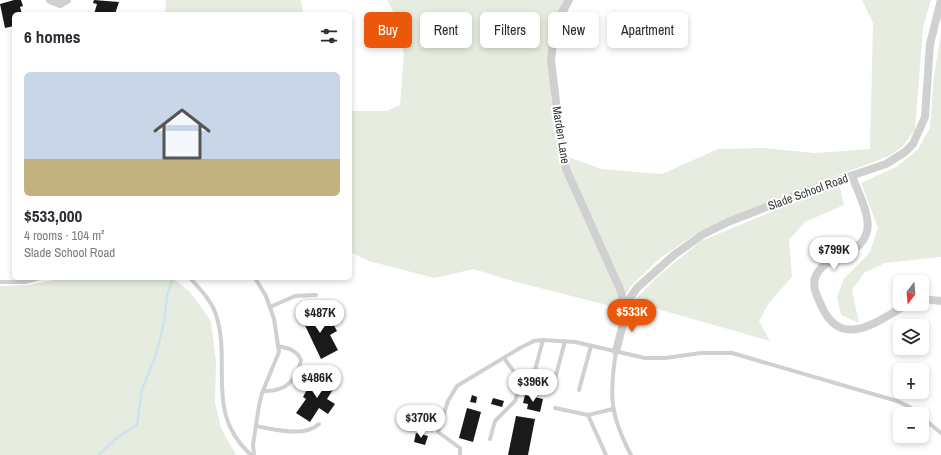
<!DOCTYPE html>
<meta charset="utf-8">
<style>
body{margin:0;font-family:"Archivo Narrow",sans-serif;background:#f2f2f3;color:#2b2b33;height:100vh;display:flex;flex-direction:column;font-size:15px;white-space:nowrap}
*{box-sizing:border-box;margin:0}
p{font-size:13px;color:#7c7c81}
.icon{flex:none;width:22px;height:22px;fill:none;stroke:currentColor;stroke-width:2;stroke-linecap:round;stroke-linejoin:round}
.map{position:relative;flex:1;overflow:hidden}
.details{position:absolute;left:12px;top:12px;width:340px;height:268px;display:flex;flex-direction:column;background:#fff;border-radius:6px;box-shadow:0 2px 6px #0003}
.details>*{flex:none}
.guide{position:absolute;left:364px;top:12px;width:380px;height:36px;display:flex;gap:8px}
.needle{width:26px;rotate:196deg}
.controls{position:absolute;left:893px;top:275px;display:grid;gap:8px}
.controls a{display:grid;place-items:center;width:36px;height:36px;border-radius:6px;background:#fff;box-shadow:0 2px 6px #0003;font-size:20px}
.price{position:absolute;translate:-50% -34px;padding:0 9px;border-radius:14px;background:#fff;color:#222;font-size:13px;line-height:26px;filter:drop-shadow(0 1px 2px #0008)}
.price::after{content:'';position:absolute;left:50%;top:24px;width:12px;height:9px;margin-left:-6px;background:inherit;clip-path:polygon(0 0,100% 0,50% 100%)}
.price.active{background:#ea580c;color:#fff}
ul{padding:0;list-style:none}
li{display:grid;align-content:center;gap:8px;height:212px;padding:0 12px}
li span{display:grid;place-items:center;height:124px;border-radius:6px;color:#555}
li>.icon{margin-inline-start:auto}
span .icon{width:72px;height:72px;fill:#fffc;stroke-width:1}
li b{font-size:17px}
h2{display:flex;justify-content:space-between;align-items:center;height:48px;padding:0 12px;font-size:17px}
.pill{padding:0 14px;border-radius:6px;background:#fff;box-shadow:0 2px 6px #0003;font-size:14px;line-height:36px}
.pill.active{background:#ea580c;color:#fff}
.map>svg:first-child{display:block}
</style>
<div class="map">
<svg width="941" height="455" viewBox="0 0 941 455">
<rect width="100%" height="100%" fill="#fff"/>
<!-- green -->
<g fill="#e6ecdf">
<polygon points="166,0 301,0 303,14 165,14"/>
<path d="M387,0H571C567,8 562,16 558,25C543,62 553,116 560,154L601,169L662,174L718,149L763,148L815,153L870,149L873,23L862,0H931L923,27L915,130L902,147L889,156L762,204L694,235L659,259L631,286L618,308L509,280L474,269L434,278L369,261L350,252V108L353,111H387L400,105L404,53L394,13Z"/>
<polygon points="941,35 941,257 885,263 864,273 852,290 859,323 841,315 837,297 844,279 870,252 878,228 861,183 898,166 918,149 930,128 934,74"/>
<polygon points="839,184 844,205 805,222 789,240 792,277 769,303 759,321 770,341 633,302 657,277 701,241"/>
<polygon points="63,278 173,278 190,292 211,321 216,361 215,402 221,428 236,455 0,455 0,286 30,285"/>
</g>
<g fill="none" stroke-linecap="round" stroke-linejoin="round">
<!-- stream -->
<polyline stroke="#cfe2ee" stroke-width="2.5" points="99,455 118,437 137,425 142,389 156,355 164,322 167,296 173,278"/>
</g>
<!-- building -->
<g fill="#1a1a1a">
<polygon points="14,0 21,0 23,6 20,7 22,14 14,14 14,26 5,28 0,4"/>
<polygon points="94,0 119,2 115,14 94,14 97,4 93,3"/>
<polygon points="315,309 323,324 331,320 337,331 330,335 338,350 321,359 301,317"/>
<polygon points="323,375 337,383 327,399 335,404 328,414 319,408 310,422 296,413 306,399 303,397 309,386 314,389"/>
<polygon points="472,395 477,397 476,403 470,402"/>
<polygon points="525,395 543,399 540,412 527,409 528,404 523,403"/>
<polygon points="493,398 504,401 502,407 491,404"/>
<polygon points="467,408 481,412 473,442 459,438"/>
<polygon points="516,416 535,419 528,455 508,455"/>
<polygon points="416,433 428,436 425,445 414,442"/>
</g>
<g fill="none" stroke-linecap="round" stroke-linejoin="round">
<!-- lane -->
<g stroke="#d0d0d0" stroke-width="4">
<path d="M190,278C200,289 213,302 217,318C231,367 205,413 251,455"/>
<polyline points="0,282 25,282 40,278"/>
<polyline points="270,307 295,296 316,295"/>
<polyline points="543,340 534,374 555,379 565,341"/>
<path d="M616,351C609,396 610,415 631,455"/>
<polyline points="579,390 591,346"/>
<path d="M263,391C285,392 297,381 301,360C297,350 288,348 278,346"/>
<polyline points="555,408 588,415 613,409"/>
<polyline points="588,415 606,455"/>
<polyline points="922,417 941,433"/>
<path d="M256,426C274,429 304,438 319,424"/>
<polyline points="490,439 495,421 515,401 518,392 517,376 504,358"/>
<polyline points="254,455 253,445 259,405 262,393 279,352 274,319 266,296 255,278"/>
<polyline points="460,455 460,448 438,432 448,401 457,386 520,348 534,341 543,340 575,342 645,358 665,358 701,353 732,353 897,401 910,407 919,414"/>
</g>
<!-- street -->
<g stroke="#d0d0d0" stroke-width="8">
<polyline points="50,0 60,4 67,0"/>
<polyline points="569,0 555,25 551,60 562,151 566,169 620,289 626,310"/>
<path d="M852,176C857,190 871,216 867,231C861,258 824,253 815,278C812,288 818,298 822,307C842,351 879,320 908,304"/>
<polyline points="922,299 941,301"/>
<polyline points="616,351 630,298 637,288 674,255 702,235 728,222 812,189 886,164 905,152 913,144 925,117 930,44 941,0"/>
</g>
</g>
<g text-anchor="middle" dominant-baseline="central" stroke-width="4" stroke-linejoin="round" paint-order="stroke">
<!-- street labels -->
<g font-size="12" fill="#333" stroke="#fff">
<text transform="translate(561 135) rotate(81)">Marden Lane</text>
<text transform="translate(808 192) rotate(-20)">Slade School Road</text>
</g>
</g>
</svg>
<div class="controls">
<a><svg class="needle" viewBox="-14 -14 28 28"><path d="M0-13l5 13h-10z" fill="#e53935"/><path d="M0 13l5-13h-10z" fill="#7c7c81"/></svg></a>
<a><svg class="icon" aria-label="layers" viewBox="0 0 24 24"><path d="M12 4l9 5-9 5-9-5zM3 14l9 5 9-5"/></svg></a>
<a>+</a>
<a>−</a>
</div>
<b class="price" style="left:834px;top:271px">$799K</b>
<b class="price active" style="left:632px;top:333px">$533K</b>
<b class="price" style="left:320px;top:334px">$487K</b>
<b class="price" style="left:317px;top:399px">$486K</b>
<b class="price" style="left:533px;top:403px">$396K</b>
<b class="price" style="left:421px;top:439px">$370K</b>
<div class="guide">
<a class="pill active">Buy</a>
<a class="pill">Rent</a>
<a class="pill">Filters</a>
<a class="pill">New</a>
<a class="pill">Apartment</a>
</div>
<section class="details">
<h2>6 homes<svg class="icon" aria-label="filters" viewBox="0 0 24 24"><path d="M4 7h16M4 17h16"/><circle cx="9" cy="7" r="2"/><circle cx="15" cy="17" r="2"/></svg></h2>
<ul>
<li><span style="background:linear-gradient(#c9d6e8 70%,#c2b280 0)"><svg class="icon" aria-label="home" viewBox="0 0 24 24"><path d="M3 11l9-7 9 7M6 9v11h12V9"/></svg></span><div><b>$533,000</b><p>4 rooms · 104 m²</p><p>Slade School Road</p></div></li>
</ul>
</section>
</div>
